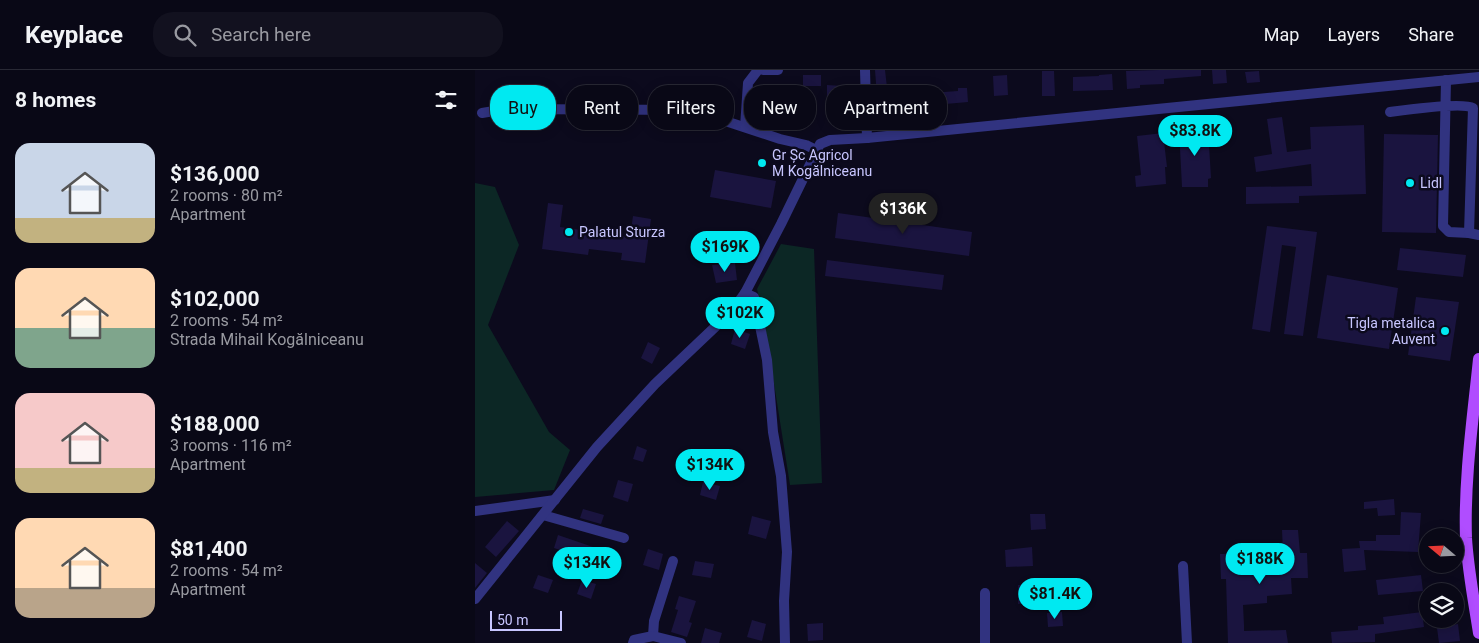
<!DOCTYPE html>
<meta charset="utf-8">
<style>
body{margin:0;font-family:Roboto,sans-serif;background:#12111f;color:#f1f3f6;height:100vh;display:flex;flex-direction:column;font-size:19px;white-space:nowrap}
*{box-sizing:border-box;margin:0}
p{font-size:16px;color:#999aa1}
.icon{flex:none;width:28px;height:28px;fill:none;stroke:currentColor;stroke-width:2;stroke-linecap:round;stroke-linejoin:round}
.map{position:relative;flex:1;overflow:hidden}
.side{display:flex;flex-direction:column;background:#090816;width:475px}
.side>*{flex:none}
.hud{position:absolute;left:15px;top:15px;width:475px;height:45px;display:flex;gap:10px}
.needle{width:32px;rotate:289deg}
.tools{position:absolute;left:944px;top:458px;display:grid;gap:10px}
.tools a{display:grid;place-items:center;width:45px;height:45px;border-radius:50%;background:#090816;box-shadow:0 2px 12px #0003,0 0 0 1px #292935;font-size:25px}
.scale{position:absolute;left:15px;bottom:12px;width:72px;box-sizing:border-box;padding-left:5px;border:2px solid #c8c6ff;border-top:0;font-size:14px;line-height:18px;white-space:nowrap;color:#c8c6ff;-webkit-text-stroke:4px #0c0a1d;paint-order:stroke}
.price{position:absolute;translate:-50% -42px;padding:0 11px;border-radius:18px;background:#00e9f1;color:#111;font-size:16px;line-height:32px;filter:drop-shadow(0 1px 2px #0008)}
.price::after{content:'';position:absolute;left:50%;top:30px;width:15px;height:11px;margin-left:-8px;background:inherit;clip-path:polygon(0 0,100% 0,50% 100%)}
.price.selected{background:#222;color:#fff}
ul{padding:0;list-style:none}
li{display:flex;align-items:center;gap:15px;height:125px;padding:0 15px}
li span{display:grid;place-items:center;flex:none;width:140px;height:100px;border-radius:15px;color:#555}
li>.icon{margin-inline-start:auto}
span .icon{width:60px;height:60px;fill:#fffc;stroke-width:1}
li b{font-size:21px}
h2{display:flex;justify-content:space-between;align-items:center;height:60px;padding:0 15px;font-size:21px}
.pill{padding:0 18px;border-radius:20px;background:#090816;box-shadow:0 2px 12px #0003,0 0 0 1px #292935;font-size:18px;line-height:45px}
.pill.selected{background:#00e9f1;color:#111}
header{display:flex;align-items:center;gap:30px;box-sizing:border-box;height:70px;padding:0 25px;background:#090816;border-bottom:1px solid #292935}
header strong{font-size:24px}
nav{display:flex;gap:28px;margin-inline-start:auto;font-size:18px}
.search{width:350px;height:45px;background:#12111f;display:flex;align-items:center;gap:12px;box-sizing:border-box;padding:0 18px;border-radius:20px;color:#999aa1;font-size:19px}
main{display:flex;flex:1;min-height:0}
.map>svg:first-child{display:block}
</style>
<header>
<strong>Keyplace</strong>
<div class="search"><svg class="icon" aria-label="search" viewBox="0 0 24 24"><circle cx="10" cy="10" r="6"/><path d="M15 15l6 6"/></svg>Search here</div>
<nav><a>Map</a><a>Layers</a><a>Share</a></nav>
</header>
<main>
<section class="side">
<h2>8 homes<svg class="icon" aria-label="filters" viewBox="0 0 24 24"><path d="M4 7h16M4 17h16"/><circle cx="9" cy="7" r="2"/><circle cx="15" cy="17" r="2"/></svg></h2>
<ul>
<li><span style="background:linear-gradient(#c9d6e8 75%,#c2b280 0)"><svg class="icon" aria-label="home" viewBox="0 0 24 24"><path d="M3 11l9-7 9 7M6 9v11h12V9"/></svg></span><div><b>$136,000</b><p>2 rooms · 80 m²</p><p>Apartment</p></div></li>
<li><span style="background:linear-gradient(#ffd9b3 60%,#7fa58c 0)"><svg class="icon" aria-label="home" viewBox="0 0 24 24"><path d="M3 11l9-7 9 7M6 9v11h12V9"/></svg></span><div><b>$102,000</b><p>2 rooms · 54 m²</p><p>Strada Mihail Kogălniceanu</p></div></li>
<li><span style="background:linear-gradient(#f6c9c9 75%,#c2b280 0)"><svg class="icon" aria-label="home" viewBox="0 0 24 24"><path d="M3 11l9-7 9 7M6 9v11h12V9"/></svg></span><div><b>$188,000</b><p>3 rooms · 116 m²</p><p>Apartment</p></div></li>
<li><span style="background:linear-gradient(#ffd9b3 70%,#b9a48a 0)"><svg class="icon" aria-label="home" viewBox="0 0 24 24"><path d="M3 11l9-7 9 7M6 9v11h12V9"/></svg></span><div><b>$81,400</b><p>2 rooms · 54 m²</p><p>Apartment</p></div></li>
</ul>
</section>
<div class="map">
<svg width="1004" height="573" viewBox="0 0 1004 573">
<rect width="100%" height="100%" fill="#0c0a1d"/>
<!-- green -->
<g fill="#0c2725">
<polygon points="0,113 20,117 44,175 13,255 74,362 95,380 79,420 0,427"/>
<polygon points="306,174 339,179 347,413 315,415 288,244 282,219"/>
</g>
<!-- building -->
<g fill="#1a143f">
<polygon points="400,0 410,0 413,26 483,21 483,18 492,18 493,32 403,40"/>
<polygon points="684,0 726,0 726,6 689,9 689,14 665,15 665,18 652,19 651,1"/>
<polygon points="737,0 751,0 752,13 738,14"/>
<polygon points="567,1 579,1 580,26 567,26"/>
<polygon points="784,1 785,12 772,13 770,2"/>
<polygon points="637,4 638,20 598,21 598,7 624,6 624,5"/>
<rect x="328" y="5" width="18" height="11"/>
<polygon points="532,5 533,25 519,26 518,6"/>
<polygon points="352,15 367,16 367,45 352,45"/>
<polygon points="323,39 323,57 310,58 309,40"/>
<polygon points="807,47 812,82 836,79 835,57 889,55 891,124 824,126 824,133 771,134 771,117 837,116 836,94 781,102 779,87 797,84 792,49"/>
<polygon points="733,58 736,108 733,109 733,117 707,117 704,59"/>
<polygon points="688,63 692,97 690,97 691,114 661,117 660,106 666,105 662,66"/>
<polygon points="909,64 963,65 961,163 907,162"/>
<polygon points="240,100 301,111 296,138 235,127"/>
<polygon points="73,133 88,135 85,157 155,167 158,146 176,149 170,193 146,190 147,183 114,179 113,185 67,179"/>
<polygon points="363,143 497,162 494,186 360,168"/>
<polygon points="792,156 842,162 828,266 809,264 821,177 807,175 795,262 777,259"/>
<polygon points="925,178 991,185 988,207 922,200"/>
<polygon points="352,190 469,205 467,220 350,206"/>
<polygon points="260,193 262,210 241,213 237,195"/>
<polygon points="852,205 923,218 914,279 842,268"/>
<polygon points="941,227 984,232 975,291 933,285"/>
<polygon points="260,259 275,264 270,279 256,274"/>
<polygon points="173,272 185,278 177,294 166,288"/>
<polygon points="162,376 172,380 168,392 158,389"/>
<polygon points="143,410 158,414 153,432 138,427"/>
<polygon points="228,412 245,416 241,430 225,425"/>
<polygon points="919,429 920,445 903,446 902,438 889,439 889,432"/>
<polygon points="108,439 129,445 126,454 105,448"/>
<polygon points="926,442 946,443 943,482 889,480 891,500 869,502 867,479 885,478 884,471 901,471 901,465 925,465"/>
<polygon points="555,444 570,444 571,459 556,460"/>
<polygon points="277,446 296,451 291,469 273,464"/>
<polygon points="32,451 44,461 21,487 10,477"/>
<polygon points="807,460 823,460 825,483 832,483 833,508 816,508 817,524 792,526 792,533 768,535 769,555 769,561 811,560 813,573 753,573 751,509 746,509 745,484 808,483"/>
<polygon points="83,465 121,478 120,482 139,488 134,504 120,499 122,492 79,478"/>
<polygon points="557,477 558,496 531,497 530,480"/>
<polygon points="173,479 188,484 184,500 168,495"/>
<polygon points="220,491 239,494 236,508 217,505"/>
<polygon points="0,493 12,503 0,518"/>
<polygon points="63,505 78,510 73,523 58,518"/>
<polygon points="946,505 948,521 903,525 901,510"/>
<polygon points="107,510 121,514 116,529 102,524"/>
<polygon points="562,514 562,533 543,534 543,515"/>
<polygon points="204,526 221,531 214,552 217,553 212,567 196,562 203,540 200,539"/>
<polygon points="587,542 588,556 573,557 572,543"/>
<polygon points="947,542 949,557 900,564 900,572 857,573 856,562 883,560 883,556 909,554 908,547"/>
<polygon points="277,550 291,554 287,571 272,567"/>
<polygon points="348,553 348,570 333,571 332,554"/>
<polygon points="983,554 985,571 964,573 962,558"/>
<polygon points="230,558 247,563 244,573 226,573"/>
</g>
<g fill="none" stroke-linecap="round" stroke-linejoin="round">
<!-- minor -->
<g stroke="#313380" stroke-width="10">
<polyline points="288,0 303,0"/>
<polyline points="390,0 392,68"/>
<path d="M915,42C930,40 988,32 998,38L994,163L974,162L968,156L971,10"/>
<polyline points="7,43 31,39 217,40 305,69 331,75 341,80"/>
<polyline points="270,57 273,13 283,0"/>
<polyline points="994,163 1004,165"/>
<polyline points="270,223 279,227 292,290 298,362 306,406 312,482 309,531 310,573"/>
<polyline points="0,441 80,430"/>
<polyline points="68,445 149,468"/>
<polyline points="708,496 712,573"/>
<polyline points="0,529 122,377 180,314 258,240 270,223 306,154 345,74 355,70 392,68 1004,7"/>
<polyline points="178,566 179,551 198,491"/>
<polyline points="158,573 159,570 178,566 206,573"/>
<polyline points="510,573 510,523"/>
</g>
<!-- major -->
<path stroke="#b04dff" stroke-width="12" d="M1004,289C998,348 989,410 991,468C993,500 999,531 1004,563"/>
</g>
<!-- markers -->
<g fill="#00e9f1" stroke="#0c0a1d" stroke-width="2">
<circle cx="287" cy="93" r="5"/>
<circle cx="935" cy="113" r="5"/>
<circle cx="94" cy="162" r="5"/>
<circle cx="970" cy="261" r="5"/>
</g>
<g text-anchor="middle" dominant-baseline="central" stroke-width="5" stroke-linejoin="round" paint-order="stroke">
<!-- poi labels -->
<g font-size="14" fill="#c8c6ff" stroke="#0c0a1d" text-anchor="start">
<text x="297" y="85">Gr Șc Agricol<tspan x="297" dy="16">M Kogălniceanu</tspan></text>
<text x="945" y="113">Lidl</text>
<text x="104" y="162">Palatul Sturza</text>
<text x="960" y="253" text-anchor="end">Tigla metalica<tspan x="960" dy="16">Auvent</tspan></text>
</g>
</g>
</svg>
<div class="tools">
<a><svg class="needle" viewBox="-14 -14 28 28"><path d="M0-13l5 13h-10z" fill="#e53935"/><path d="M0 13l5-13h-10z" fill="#999aa1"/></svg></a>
<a><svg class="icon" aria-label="layers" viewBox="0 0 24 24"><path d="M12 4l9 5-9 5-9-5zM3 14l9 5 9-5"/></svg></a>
</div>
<div class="scale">50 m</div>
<b class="price" style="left:720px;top:87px">$83.8K</b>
<b class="price selected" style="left:428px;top:165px">$136K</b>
<b class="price" style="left:250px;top:203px">$169K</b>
<b class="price" style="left:265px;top:269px">$102K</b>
<b class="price" style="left:235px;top:421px">$134K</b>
<b class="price" style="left:785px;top:515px">$188K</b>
<b class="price" style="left:112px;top:519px">$134K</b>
<b class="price" style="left:580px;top:550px">$81.4K</b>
<div class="hud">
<a class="pill selected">Buy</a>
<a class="pill">Rent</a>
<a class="pill">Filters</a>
<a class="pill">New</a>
<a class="pill">Apartment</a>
</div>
</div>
</main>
